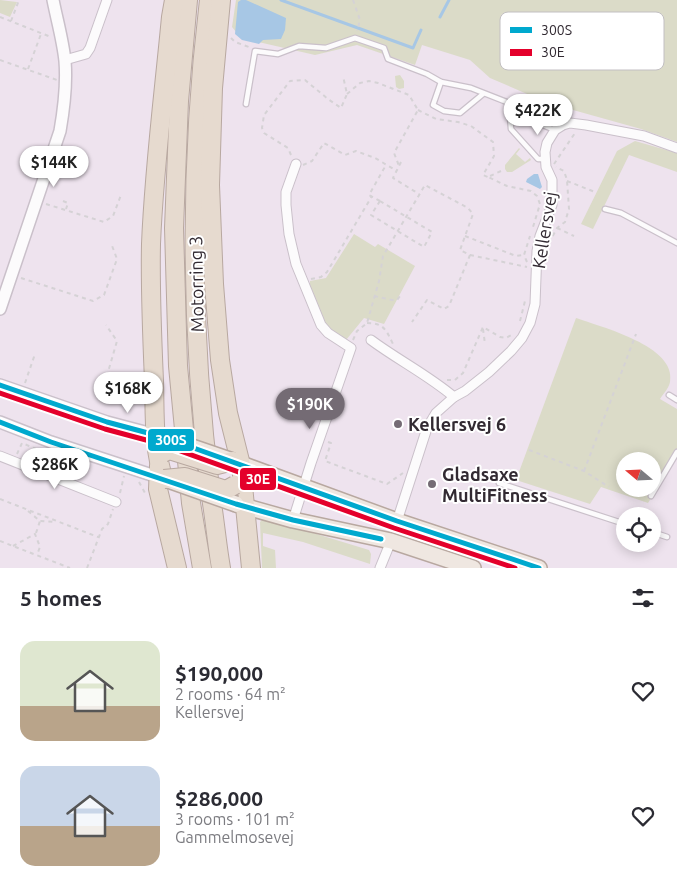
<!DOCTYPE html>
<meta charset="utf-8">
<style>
body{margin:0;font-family:Ubuntu,sans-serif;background:#f2f2f3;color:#2b2b33;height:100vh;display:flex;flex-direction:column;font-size:19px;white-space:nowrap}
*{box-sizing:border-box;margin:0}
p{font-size:16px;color:#7c7c81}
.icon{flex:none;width:28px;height:28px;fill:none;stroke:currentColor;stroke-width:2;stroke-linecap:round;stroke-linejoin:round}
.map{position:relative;height:568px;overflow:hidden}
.sheet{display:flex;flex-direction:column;background:#fff;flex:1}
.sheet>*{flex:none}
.needle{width:32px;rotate:289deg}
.tools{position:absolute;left:616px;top:452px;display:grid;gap:10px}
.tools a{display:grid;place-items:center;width:45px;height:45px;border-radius:50%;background:#fff;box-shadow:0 2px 12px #0003;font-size:25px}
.price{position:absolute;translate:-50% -42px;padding:0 11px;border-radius:18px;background:#fff;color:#222;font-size:16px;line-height:32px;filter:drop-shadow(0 1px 2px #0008)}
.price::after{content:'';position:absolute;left:50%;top:30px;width:15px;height:11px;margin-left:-8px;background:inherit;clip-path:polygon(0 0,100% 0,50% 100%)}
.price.current{background:#746b74;color:#fff}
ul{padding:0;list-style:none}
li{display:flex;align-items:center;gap:15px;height:125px;padding:0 20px}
li span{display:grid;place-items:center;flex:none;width:140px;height:100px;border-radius:15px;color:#555}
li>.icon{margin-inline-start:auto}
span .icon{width:60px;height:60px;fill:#fffc;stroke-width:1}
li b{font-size:21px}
h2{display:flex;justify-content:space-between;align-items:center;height:60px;padding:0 20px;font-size:21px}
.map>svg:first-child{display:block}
</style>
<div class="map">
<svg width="677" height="568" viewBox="0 0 677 568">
<rect width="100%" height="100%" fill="#eee3ee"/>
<!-- green -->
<g fill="#dbdbc8" fill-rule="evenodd">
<polygon points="0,0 17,2 10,17 0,13"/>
<polygon points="236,0 677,0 677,142 641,129 548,103 490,78 470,60 422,45 415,65 357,45 315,55 241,38 232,27"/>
<polygon points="400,75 404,81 404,88 399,89 396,87 395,76"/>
<polygon points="635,141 677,153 677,172 629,155 593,229 581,224 617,151"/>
<polygon points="519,148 520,149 516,154 525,162 530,158 531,160 512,172 507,172 505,169 505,165"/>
<polygon points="354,234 375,247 378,244 415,266 384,324 364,318 346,340 325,325 310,289 310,281 326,278"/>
<path d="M576,318C601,327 677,346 670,382C669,388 663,394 660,399L677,409V456L648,503L601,487L590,504L516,480ZM625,461H652V489H625Z"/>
<polygon points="264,518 369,550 371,554 370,564 303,542 263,533 263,546 275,550 276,568 262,568 260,522"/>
</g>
<!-- water -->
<g fill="#a7c7e5">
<polygon points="241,0 246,0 286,18 285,30 281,39 263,40 259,44 242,40 235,34 238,2"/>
<polygon points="534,174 538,174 542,187 540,189 526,182 527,179"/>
</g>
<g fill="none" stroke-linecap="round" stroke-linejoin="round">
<!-- stream -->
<g stroke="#a7c7e5" stroke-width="3">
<polyline points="281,0 413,48 421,30"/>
<polyline points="440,17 449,0"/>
</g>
<defs>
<g id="service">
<polyline points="441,82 433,105 444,111 460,113 483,94"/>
<polyline points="509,103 511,129 538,159 545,159"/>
<polyline points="246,104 255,51 278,54 299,46 326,48 355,38 384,48 388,59 427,74 441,82 471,88 522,108 545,126 555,130"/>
<polyline points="605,209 621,213 677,243"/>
<polyline points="669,395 677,400"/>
<polyline points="499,483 625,524"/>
<polyline points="651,496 677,452"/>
<polyline points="652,532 667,537"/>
</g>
<g id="minor">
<polyline points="65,60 86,54 90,48 107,0"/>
<path d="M371,340C398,360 428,375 454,397"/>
<polyline points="0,456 116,502"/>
<polyline points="293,520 311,463 351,348 328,333 321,325 296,264 289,234 286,205 286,192 296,164"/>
<polyline points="397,521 427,428 436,413 454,397 465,391 489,372 511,351 522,338 530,323 535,304 537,251 540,236 552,205 552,180 546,167 545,152 547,143 555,130 563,125 570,123 586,125 644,136 677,148"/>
<polyline points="380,568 391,541"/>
</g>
<g id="tertiary">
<path d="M0,309L60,131C64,108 67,85 65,61C63,41 57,20 53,0"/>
<polyline points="0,385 107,422 160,436"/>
<polyline points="0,422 51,442 164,479"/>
</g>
<g id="primary">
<polyline points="233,461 397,521 539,568"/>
<polyline points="236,504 293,520 391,541 473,568"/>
</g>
<g id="motorway">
<polyline points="188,0 179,101 174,228 178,366 191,503 202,568"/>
<path d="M209,0C189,165 190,332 211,497C215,521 217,545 221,568"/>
<polyline points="221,0 213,88 210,185 214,284 220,360 228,413 241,465 251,568"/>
<polyline points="159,466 158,489 177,568"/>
<path d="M164,479C153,450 155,412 154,381C152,335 150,290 151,244C154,168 164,92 171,17L174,0"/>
</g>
</defs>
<!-- service casing -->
<use href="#service" stroke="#cac0ca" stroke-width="7"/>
<!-- minor casing -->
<use href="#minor" stroke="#cac0ca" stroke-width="11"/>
<!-- tertiary casing -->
<use href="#tertiary" stroke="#cac0ca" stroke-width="14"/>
<!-- primary casing -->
<use href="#primary" stroke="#b8a8a0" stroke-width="18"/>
<!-- motorway casing -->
<use href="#motorway" stroke="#b8a8a0" stroke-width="20"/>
<!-- path -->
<g stroke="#d5d2d5" stroke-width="2" stroke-dasharray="4 4" stroke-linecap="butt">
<polyline points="353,0 360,20 357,31"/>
<polyline points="0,17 51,37"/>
<polyline points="11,21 19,0"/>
<polyline points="231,38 235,42 249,47"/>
<polyline points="0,60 57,80"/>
<polyline points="28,69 41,34"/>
<polyline points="347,94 360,83 369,81 378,83 409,95 418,110 394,153 399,166"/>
<polyline points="418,110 436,119 458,122 471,126 493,142 494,156 483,175 488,177"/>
<polyline points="291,155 288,148 264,133 262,128 264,115 290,81 305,80 328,99 341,108 347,94 343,76"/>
<polyline points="401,162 393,178 419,194"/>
<polyline points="554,164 575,133"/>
<polyline points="303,165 312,161 324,143 345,155 356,151 375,158 397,171"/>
<polyline points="501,171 488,177 507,186 531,191 537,196 540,204 533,227"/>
<polyline points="567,181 595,192"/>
<polyline points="63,201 68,203 66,209"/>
<polygon points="380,201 432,232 424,247 371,215"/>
<polyline points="380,201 369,195 386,165"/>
<polyline points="46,204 104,222 113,216 121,195"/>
<polyline points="557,228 574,236"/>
<polyline points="465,236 516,256 524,255"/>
<polyline points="548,240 550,241 557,228 565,222 569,209 567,180 564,171 556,167"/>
<polyline points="470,255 527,267"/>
<polyline points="527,262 524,255 530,236"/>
<polyline points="21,278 93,301 104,295 117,259 111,243"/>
<polyline points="311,279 321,277 327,272 372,196"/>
<polyline points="374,296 392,300 397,300 400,296"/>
<polyline points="520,321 525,301"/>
<path d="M367,323C384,323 386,330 393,344"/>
<polyline points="483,329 485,344"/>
<polyline points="353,340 357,331 367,323 379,281 383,256 425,185 468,208 473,214 460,250 470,255 449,306 444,309 427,300 412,322"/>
<polyline points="101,377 106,379 117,341 106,325"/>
<polyline points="447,380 455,380 463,373 483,327 500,337 506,338 513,334"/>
<polyline points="25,383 35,354"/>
<polyline points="328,442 331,443 325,461 387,484 403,473"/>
<polyline points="529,450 584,471 609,487"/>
<polyline points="17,454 22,443 36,449 32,458"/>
<polyline points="584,471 636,334"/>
<polyline points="139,482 145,493"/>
<polyline points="120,493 124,476"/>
<polyline points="0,499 98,537"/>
<polyline points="28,511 40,521 55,522"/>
<polyline points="36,533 40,521"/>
<polyline points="0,541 70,568"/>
<polyline points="13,546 35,534 40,547 37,555"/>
<polyline points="87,568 102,529 108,524 113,509"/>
</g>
<!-- service -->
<use href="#service" stroke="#fcfbfc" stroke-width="4.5"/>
<!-- minor -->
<use href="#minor" stroke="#fcfbfc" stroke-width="9"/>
<!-- tertiary -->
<use href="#tertiary" stroke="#fcfbfc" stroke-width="11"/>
<!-- primary -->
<use href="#primary" stroke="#efe7e1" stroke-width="15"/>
<!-- motorway -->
<use href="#motorway" stroke="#e6dacf" stroke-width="18"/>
<defs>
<g id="primary-bridge">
<polyline points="163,437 233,461"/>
<polyline points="168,480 236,504"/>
</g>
<g id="motorway-bridge">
<polyline points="163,453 169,450 217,465 233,461"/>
<polyline points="164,479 185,477 226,490 235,485"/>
</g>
</defs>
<!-- primary-bridge casing -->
<use href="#primary-bridge" stroke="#b8a8a0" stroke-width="18" stroke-linecap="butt"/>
<!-- motorway-bridge casing -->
<use href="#motorway-bridge" stroke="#b8a8a0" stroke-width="20" stroke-linecap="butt"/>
<!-- primary-bridge -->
<use href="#primary-bridge" stroke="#efe7e1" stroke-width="15"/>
<!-- motorway-bridge -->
<use href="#motorway-bridge" stroke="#e6dacf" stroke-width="18"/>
<defs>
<g id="bus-1">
<polyline points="0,385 107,422 163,437 397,521 539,568"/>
<polyline points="0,422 51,442 236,504 293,520 381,539"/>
</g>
<polyline id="bus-2" points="0,393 105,429 161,444 394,528 515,568"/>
</defs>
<!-- bus-1 casing -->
<use href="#bus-1" stroke="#fff" stroke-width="9"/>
<!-- bus-2 casing -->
<use href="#bus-2" stroke="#fff" stroke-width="9"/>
<!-- bus-1 -->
<use href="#bus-1" stroke="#00a9ce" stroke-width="5"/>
<!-- bus-2 -->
<use href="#bus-2" stroke="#e4002b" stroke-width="5"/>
</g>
<!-- markers -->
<g fill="#746b74" stroke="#fff" stroke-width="2">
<circle cx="398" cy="424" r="5"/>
<circle cx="432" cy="484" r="5"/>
</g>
<g text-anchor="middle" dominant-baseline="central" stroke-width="4" stroke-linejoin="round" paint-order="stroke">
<!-- street labels -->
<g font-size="18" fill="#322a32" stroke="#fff">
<text transform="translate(544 230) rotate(-81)">Kellersvej</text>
<text transform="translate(196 284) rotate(-91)">Motorring 3</text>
</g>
<!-- poi labels -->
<g font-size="18" font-weight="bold" fill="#322a32" stroke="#fff" text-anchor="start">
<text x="408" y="424">Kellersvej 6</text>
<text x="442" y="474">Gladsaxe<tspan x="442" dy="21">MultiFitness</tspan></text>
</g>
</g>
<!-- legend -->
<rect x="500" y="12" width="164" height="58" rx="8" fill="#fff" stroke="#c2bfc2" stroke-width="1"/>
<rect x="510" y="27" width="22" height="6" fill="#00a9ce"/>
<rect x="510" y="49" width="22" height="7" fill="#e4002b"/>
<g font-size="14" fill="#322a32">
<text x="541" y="35">300S</text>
<text x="541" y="57">30E</text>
</g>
<g stroke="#fff" stroke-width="2">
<rect x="147" y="428" width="48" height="24" rx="5" fill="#00a9ce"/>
<rect x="239" y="467" width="38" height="24" rx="5" fill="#e4002b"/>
</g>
<g font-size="14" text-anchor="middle" font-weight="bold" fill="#fff">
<text x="171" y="445">300S</text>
<text x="258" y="484">30E</text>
</g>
</svg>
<div class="tools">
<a><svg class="needle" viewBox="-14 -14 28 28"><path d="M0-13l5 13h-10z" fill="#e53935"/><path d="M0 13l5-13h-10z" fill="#7c7c81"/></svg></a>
<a><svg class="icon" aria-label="locate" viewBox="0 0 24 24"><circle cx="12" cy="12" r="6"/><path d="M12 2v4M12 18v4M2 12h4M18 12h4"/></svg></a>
</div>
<b class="price" style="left:538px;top:136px">$422K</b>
<b class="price" style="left:54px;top:188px">$144K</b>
<b class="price" style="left:128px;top:414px">$168K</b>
<b class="price current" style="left:310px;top:430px">$190K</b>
<b class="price" style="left:55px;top:490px">$286K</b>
</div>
<section class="sheet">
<h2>5 homes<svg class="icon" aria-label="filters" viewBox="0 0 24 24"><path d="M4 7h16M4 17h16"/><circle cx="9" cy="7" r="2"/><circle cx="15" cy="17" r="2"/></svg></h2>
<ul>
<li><span style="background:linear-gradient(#dfe7d0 65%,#b9a48a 0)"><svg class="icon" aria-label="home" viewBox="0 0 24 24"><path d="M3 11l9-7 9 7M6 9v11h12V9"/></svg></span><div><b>$190,000</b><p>2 rooms · 64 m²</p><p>Kellersvej</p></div><svg class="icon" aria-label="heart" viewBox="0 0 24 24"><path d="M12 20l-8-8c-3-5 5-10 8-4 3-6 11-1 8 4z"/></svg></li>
<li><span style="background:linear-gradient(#c9d6e8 60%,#b9a48a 0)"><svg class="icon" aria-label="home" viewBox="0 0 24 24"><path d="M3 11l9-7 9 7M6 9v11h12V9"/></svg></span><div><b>$286,000</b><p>3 rooms · 101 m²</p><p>Gammelmosevej</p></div><svg class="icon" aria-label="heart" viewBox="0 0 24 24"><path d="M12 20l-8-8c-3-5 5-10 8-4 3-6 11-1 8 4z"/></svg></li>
</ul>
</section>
